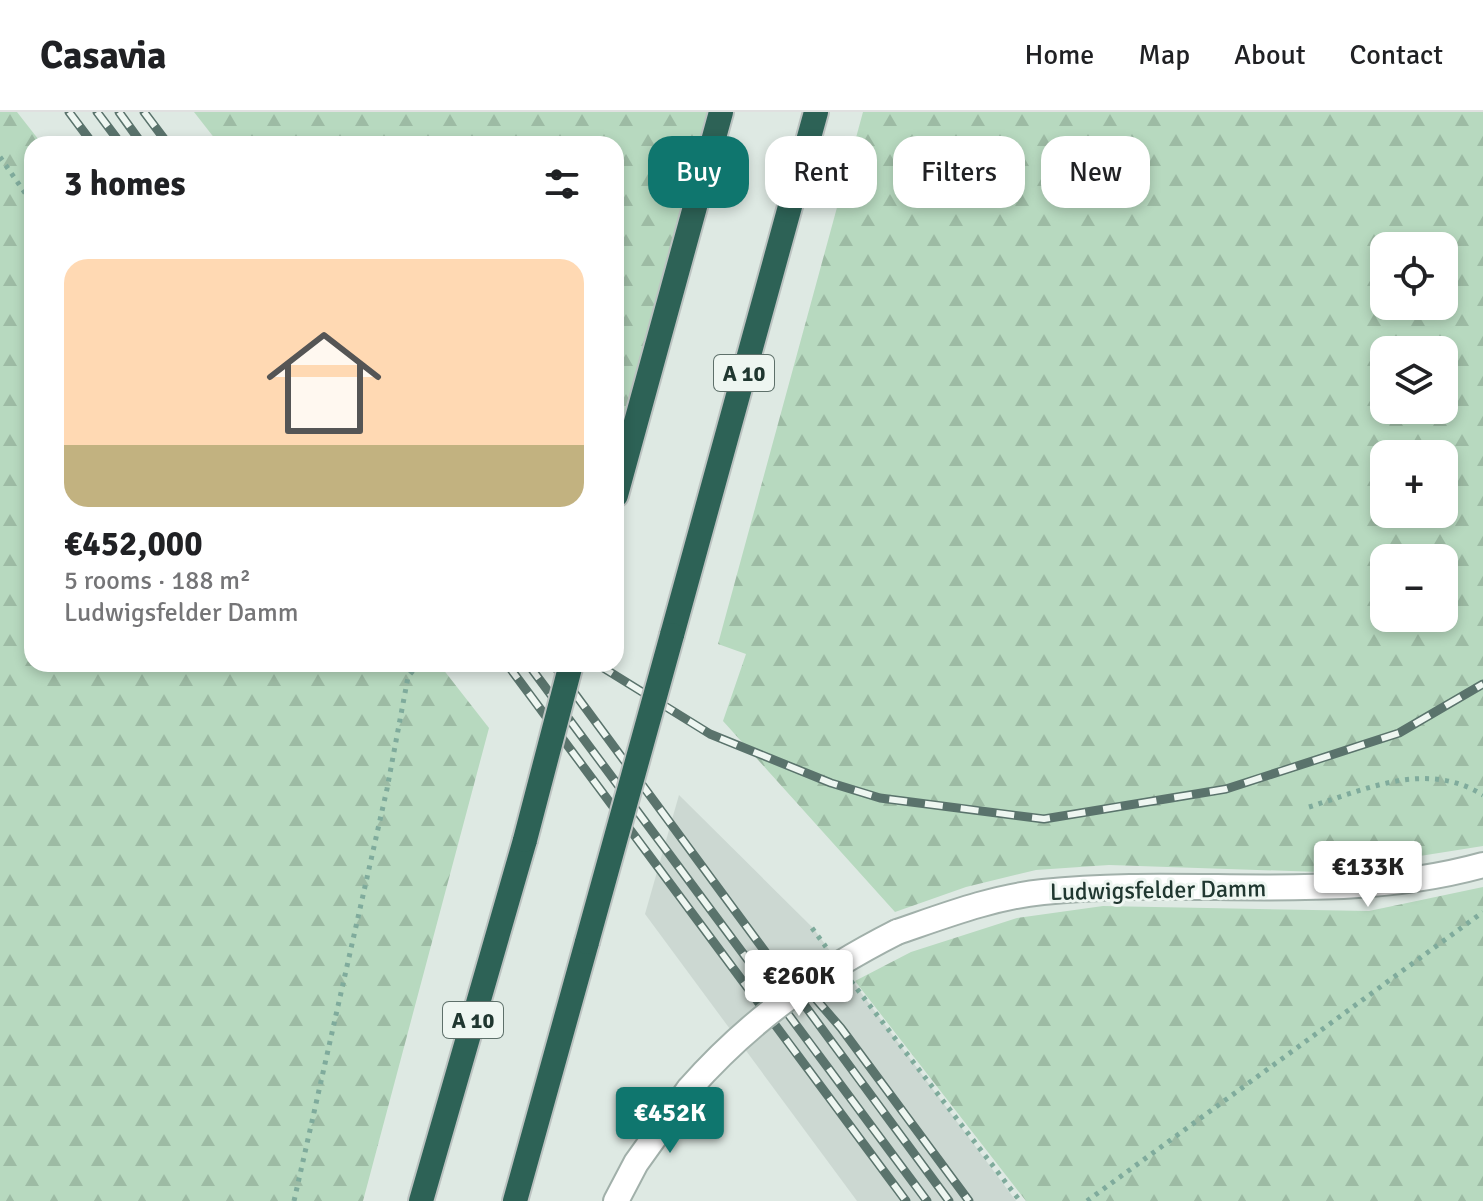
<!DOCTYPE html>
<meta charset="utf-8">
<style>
body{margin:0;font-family:Signika,sans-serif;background:#f2f2f2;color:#202124;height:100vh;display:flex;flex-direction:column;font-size:30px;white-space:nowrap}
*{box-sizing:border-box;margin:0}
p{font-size:26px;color:#757577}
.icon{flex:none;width:44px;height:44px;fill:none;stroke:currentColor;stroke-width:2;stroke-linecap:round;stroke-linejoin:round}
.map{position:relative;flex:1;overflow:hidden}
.drawer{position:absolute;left:24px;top:24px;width:600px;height:536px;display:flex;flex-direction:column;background:#fff;border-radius:24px;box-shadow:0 4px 12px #0003}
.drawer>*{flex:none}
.top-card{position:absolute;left:648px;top:24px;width:714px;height:72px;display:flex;gap:16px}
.tools{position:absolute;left:1370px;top:120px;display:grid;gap:16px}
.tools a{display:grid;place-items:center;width:88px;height:88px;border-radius:16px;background:#fff;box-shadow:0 4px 12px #0003;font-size:40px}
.price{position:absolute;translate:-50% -68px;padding:0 18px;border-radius:8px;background:#fff;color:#222;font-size:26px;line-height:52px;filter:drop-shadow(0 2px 4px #0008)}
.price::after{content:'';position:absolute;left:50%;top:48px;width:24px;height:18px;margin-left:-12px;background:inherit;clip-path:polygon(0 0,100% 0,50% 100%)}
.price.active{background:#0f766e;color:#fff}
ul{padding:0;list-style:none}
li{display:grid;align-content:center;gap:16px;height:424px;padding:0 40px}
li span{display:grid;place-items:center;height:248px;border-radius:24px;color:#555}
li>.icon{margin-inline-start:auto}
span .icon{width:144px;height:144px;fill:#fffc;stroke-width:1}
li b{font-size:34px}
h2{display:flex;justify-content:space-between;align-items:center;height:96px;padding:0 40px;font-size:34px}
.tag{padding:0 28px;border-radius:24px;background:#fff;box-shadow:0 4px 12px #0003;font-size:28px;line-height:72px}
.tag.active{background:#0f766e;color:#fff}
header{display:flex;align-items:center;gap:48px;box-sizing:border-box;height:112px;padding:0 40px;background:#fff;border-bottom:2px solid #e0e0e0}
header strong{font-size:38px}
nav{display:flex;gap:44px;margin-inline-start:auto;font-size:28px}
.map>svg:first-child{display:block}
</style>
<header>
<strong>Casavia</strong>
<nav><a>Home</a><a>Map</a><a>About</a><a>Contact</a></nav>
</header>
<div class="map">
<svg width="1483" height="1089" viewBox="0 0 1483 1089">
<defs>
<pattern id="forest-firs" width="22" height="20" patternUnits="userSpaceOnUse" patternTransform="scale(2)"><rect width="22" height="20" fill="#b7d9bf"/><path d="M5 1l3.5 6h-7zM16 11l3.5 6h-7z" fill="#9dbba4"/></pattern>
</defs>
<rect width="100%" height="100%" fill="#dee9e3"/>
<!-- built -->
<polygon fill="#ccd8d2" points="679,683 813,816 1016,1089 857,1089 645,802"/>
<!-- forest -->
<g fill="url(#forest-firs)" fill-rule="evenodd">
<polygon points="0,0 17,0 42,32 32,32 32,552 439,552 489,616 363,1089 0,1089"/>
<polygon points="194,0 716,0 616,383 616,32 219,32"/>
<path d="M863,0H1483V734L1319,760L1109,753L1036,758L966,775L895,800L723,609L746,542L718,532ZM1384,134H1444V194H1384ZM1384,238H1444V298H1384ZM1384,342H1444V402H1384ZM1384,446H1444V506H1384Z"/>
<polygon points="1483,775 1483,1089 1026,1089 855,869 911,840 1017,806 1103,794 1369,799"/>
</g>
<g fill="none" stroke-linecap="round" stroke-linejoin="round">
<defs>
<g id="minor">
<path d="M897,820C944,804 993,785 1043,780C1189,764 1339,793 1483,753"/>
<polyline points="616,1089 636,1051 689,977"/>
</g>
<g id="highway">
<polyline points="616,383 721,0"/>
<polyline points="672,523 816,0"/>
<polyline points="421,1089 525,728"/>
<polyline points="515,1089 587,830"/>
</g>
</defs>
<!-- minor casing -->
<use href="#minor" stroke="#a1b0aa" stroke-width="28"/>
<!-- highway casing -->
<use href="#highway" stroke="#bcc3c1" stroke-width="28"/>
<!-- path -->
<g stroke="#7fab9c" stroke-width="5" stroke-dasharray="4 6" stroke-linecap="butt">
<polyline points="0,45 32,91"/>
<path d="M1309,695C1367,677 1426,648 1483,683"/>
<polyline points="812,816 826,835"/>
<polyline points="851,869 1020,1089"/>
<polyline points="294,1089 387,677 408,565 418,552"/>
<polyline points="1087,1089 1483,800"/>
</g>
<!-- minor -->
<use href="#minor" stroke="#fff" stroke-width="24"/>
<!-- highway -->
<use href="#highway" stroke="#2d6256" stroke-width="24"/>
<defs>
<g id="rail">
<polyline points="69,0 93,32"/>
<polyline points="97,0 121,32"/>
<polyline points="119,0 142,32"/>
<polyline points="144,0 168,32"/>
<polyline points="507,552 906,1089"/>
<polyline points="528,552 927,1089"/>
<polyline points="553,552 949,1089"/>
<polyline points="597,552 710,622 831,671 880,686 1044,707 1226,677 1399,621 1483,572"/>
<polyline points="789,856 841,916 969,1089"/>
</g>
</defs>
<!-- rail casing -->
<use href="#rail" stroke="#5a736c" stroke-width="9"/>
<!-- rail -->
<use href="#rail" stroke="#eef6f1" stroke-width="6" stroke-dasharray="18" stroke-linecap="butt"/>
<defs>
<path id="minor-bridge" d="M689,977C749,909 816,861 897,820"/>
<g id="highway-bridge">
<polyline points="525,728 571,552"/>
<polyline points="587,830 672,523"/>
</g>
</defs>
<!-- minor-bridge casing -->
<use href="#minor-bridge" stroke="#a1b0aa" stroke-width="28" stroke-linecap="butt"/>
<!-- highway-bridge casing -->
<use href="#highway-bridge" stroke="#bcc3c1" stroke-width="28" stroke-linecap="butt"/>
<!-- minor-bridge -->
<use href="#minor-bridge" stroke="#fff" stroke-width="24"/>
<!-- highway-bridge -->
<use href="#highway-bridge" stroke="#2d6256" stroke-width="24"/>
</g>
<g text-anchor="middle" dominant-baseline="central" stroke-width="6" stroke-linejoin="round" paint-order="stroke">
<!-- shield labels -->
<g fill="#eef6f1" stroke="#5e706a" stroke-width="2">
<rect x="714" y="243" width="60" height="36" rx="6"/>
<rect x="443" y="890" width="60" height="36" rx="6"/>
</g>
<g font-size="22" font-weight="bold" fill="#203730">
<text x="744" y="261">A 10</text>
<text x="473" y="908">A 10</text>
</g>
<!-- street labels -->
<g font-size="24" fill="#203730" stroke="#eef6f1">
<text transform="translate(1158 778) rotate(-1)">Ludwigsfelder Damm</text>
</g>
</g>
</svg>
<div class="tools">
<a><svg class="icon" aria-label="locate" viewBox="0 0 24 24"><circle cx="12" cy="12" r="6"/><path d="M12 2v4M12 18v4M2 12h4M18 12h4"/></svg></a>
<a><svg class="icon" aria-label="layers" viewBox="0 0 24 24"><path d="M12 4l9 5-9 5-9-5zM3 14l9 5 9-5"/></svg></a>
<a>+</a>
<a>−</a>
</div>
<b class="price" style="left:1368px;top:797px">€133K</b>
<b class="price" style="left:799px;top:906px">€260K</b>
<b class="price active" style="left:670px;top:1043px">€452K</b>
<div class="top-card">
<a class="tag active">Buy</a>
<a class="tag">Rent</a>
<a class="tag">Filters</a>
<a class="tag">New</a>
</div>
<section class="drawer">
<h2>3 homes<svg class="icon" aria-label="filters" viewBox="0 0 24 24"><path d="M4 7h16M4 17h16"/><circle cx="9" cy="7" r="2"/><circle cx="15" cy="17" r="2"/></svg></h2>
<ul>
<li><span style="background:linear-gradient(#ffd9b3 75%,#c2b280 0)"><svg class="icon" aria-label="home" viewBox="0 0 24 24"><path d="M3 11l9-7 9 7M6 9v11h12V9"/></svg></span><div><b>€452,000</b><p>5 rooms · 188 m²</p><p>Ludwigsfelder Damm</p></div></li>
</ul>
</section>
</div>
